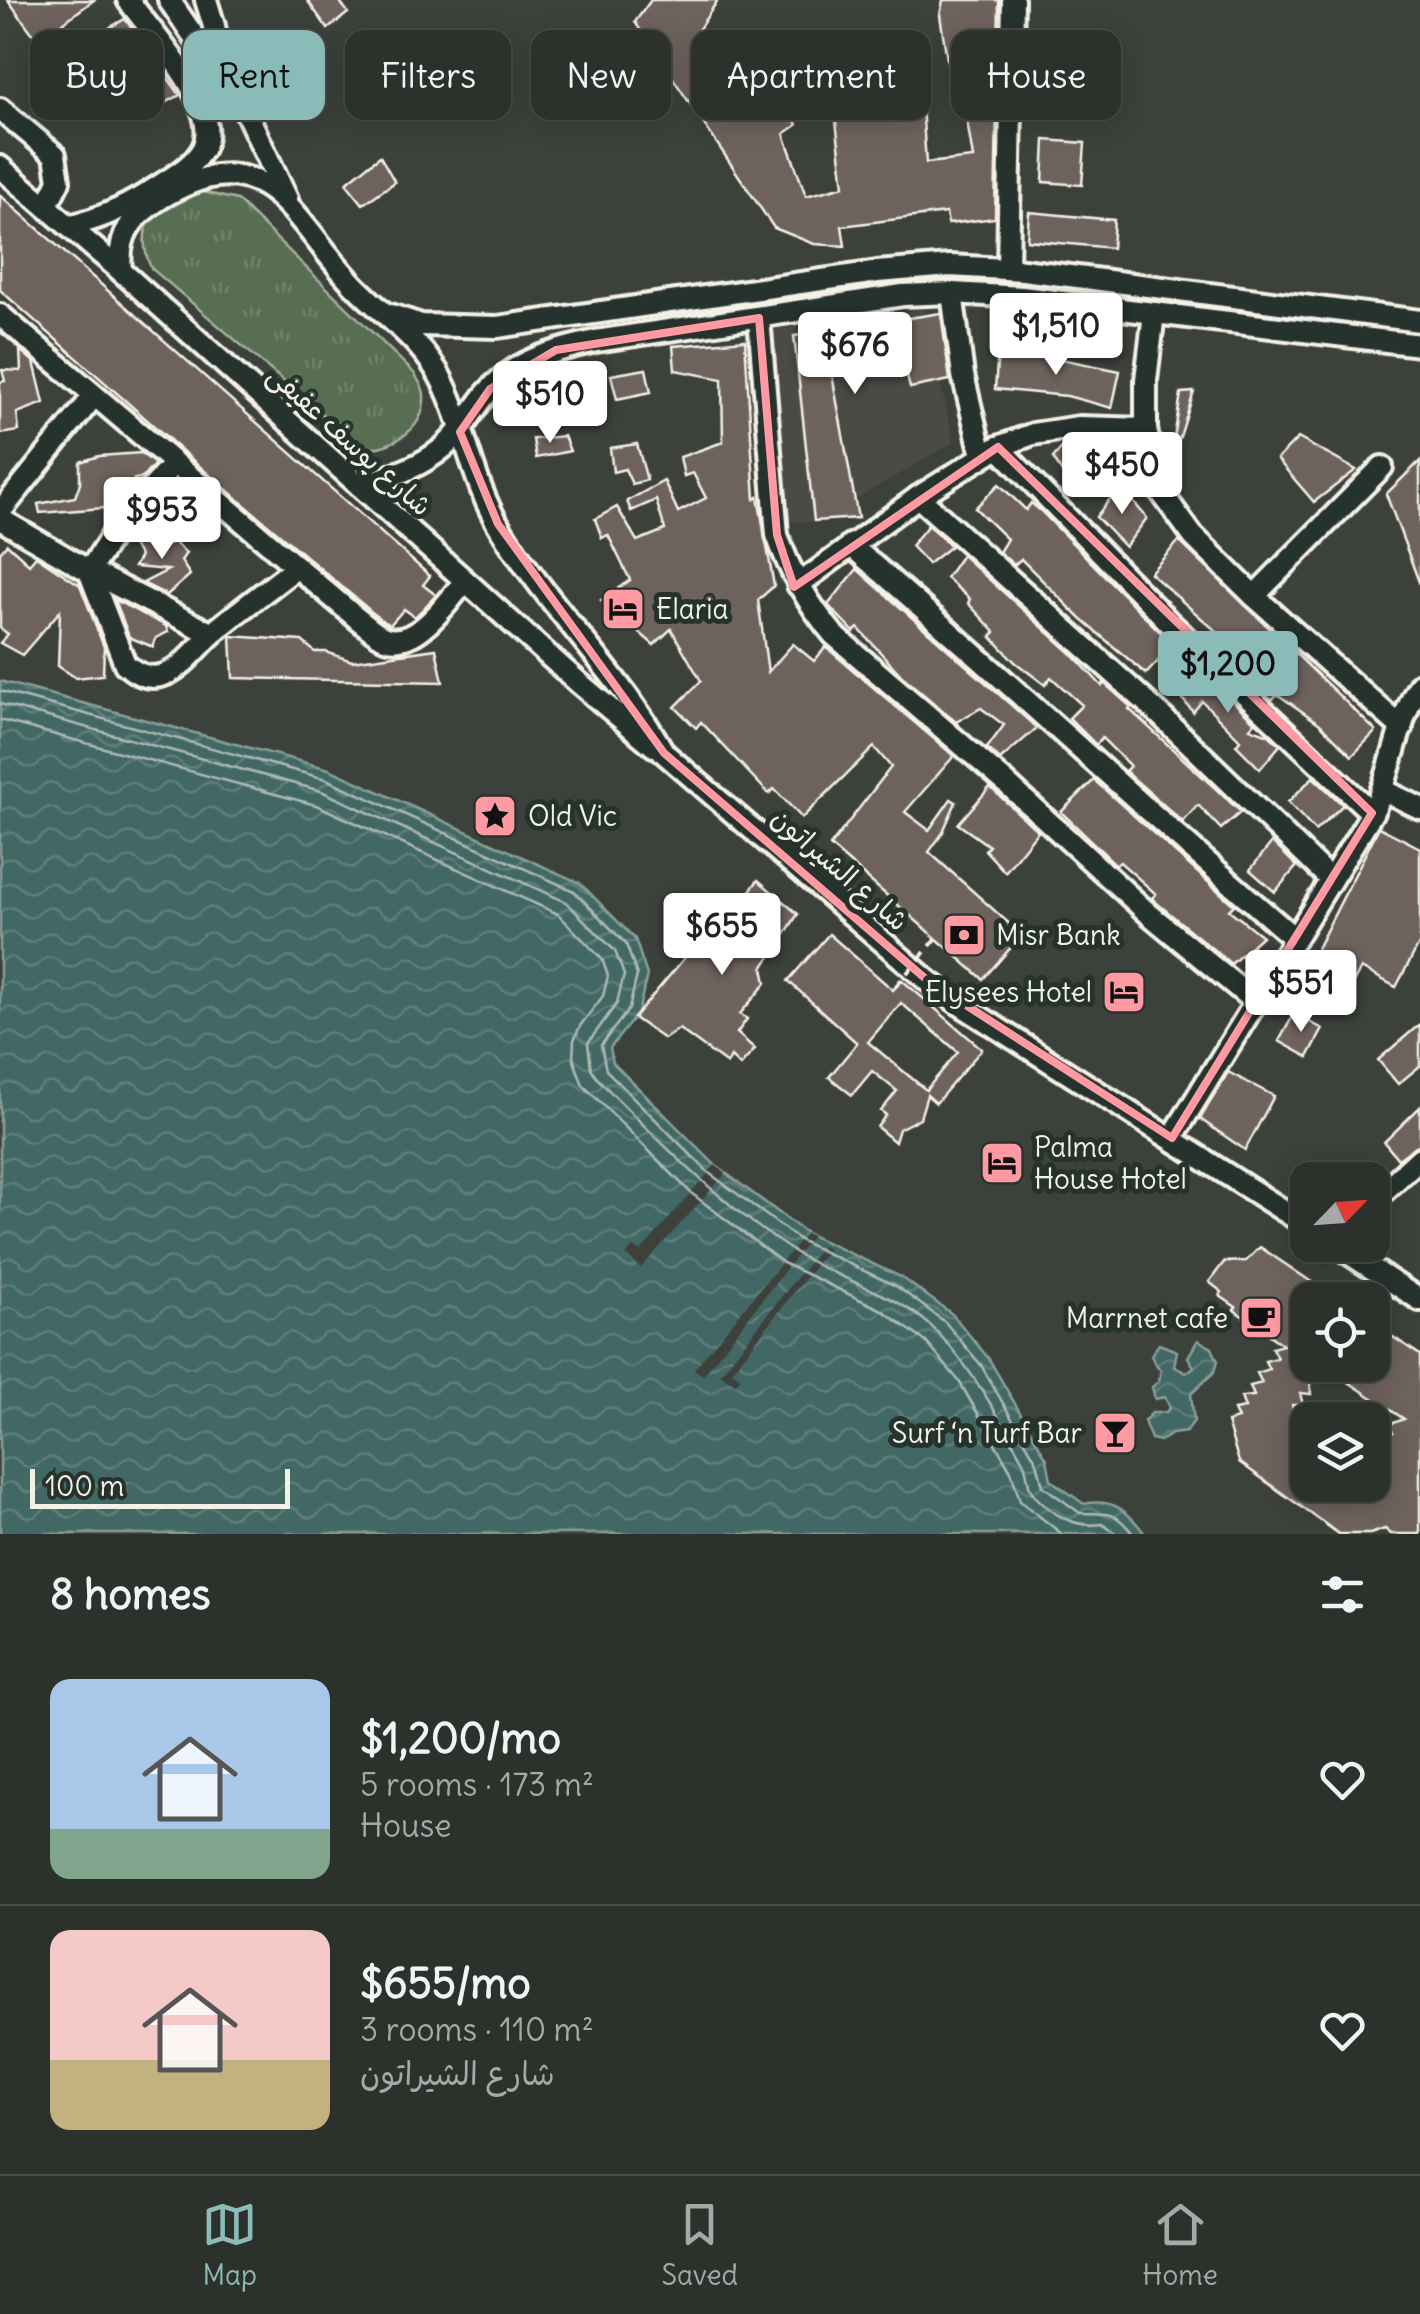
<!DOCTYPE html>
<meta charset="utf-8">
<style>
body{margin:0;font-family:Delius,"Playpen Sans Arabic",sans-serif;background:#353934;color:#f1f3f6;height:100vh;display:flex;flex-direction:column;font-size:38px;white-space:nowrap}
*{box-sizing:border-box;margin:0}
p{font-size:32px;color:#a7a9a9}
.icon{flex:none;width:55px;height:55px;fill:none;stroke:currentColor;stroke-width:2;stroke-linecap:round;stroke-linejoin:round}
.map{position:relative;height:1534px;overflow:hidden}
.side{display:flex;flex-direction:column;background:#2d312c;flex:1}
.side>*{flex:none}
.top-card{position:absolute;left:30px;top:30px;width:1360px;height:90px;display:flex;gap:20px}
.needle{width:65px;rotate:65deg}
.fabs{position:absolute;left:1290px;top:1162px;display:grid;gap:20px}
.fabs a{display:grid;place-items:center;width:100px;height:100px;border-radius:20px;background:#2d312c;box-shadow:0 5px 25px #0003,0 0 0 2px #484c48;font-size:50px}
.scale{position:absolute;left:30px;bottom:25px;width:260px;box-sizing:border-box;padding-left:10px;border:5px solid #f4f1e8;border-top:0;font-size:28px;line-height:35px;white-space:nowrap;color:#f4f1e8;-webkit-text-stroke:8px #26332d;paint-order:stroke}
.price{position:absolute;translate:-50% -85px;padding:0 22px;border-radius:10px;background:#fff;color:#222;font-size:32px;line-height:65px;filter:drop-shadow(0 2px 5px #0008)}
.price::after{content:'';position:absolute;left:50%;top:60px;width:30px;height:22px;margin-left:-15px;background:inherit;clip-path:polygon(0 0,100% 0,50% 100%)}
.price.on{background:#8bbbb9;color:#111}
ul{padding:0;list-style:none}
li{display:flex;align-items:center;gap:30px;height:250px;padding:0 50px}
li+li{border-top:2px solid #484c48}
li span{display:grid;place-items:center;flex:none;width:280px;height:200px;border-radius:20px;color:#555}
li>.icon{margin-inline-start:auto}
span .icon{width:120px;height:120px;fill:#fffc;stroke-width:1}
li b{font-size:42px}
h2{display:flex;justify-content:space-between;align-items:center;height:120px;padding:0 50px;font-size:42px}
.tag{padding:0 35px;border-radius:20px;background:#2d312c;box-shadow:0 5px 25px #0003,0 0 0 2px #484c48;font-size:35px;line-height:90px}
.tag.on{background:#8bbbb9;color:#111}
.tab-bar{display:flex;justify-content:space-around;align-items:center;height:140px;border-top:2px solid #484c48;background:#2d312c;font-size:28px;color:#a7a9a9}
.tab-bar a{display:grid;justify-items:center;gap:5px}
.tab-bar .on{color:#8bbbb9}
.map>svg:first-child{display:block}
</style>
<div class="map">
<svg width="1420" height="1534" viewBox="0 0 1420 1534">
<defs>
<pattern id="park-tufts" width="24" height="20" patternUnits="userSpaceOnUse" patternTransform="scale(2.5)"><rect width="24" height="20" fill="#586e52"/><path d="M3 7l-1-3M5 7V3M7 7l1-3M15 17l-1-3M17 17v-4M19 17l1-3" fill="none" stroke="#71836b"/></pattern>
<pattern id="water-waves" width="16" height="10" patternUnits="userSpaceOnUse" patternTransform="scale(2.5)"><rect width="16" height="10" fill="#426865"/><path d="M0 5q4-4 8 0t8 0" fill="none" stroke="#5e7e7b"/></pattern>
</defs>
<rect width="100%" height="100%" fill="#3c413b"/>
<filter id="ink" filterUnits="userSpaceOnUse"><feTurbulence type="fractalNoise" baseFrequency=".01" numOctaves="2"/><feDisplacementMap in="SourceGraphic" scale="20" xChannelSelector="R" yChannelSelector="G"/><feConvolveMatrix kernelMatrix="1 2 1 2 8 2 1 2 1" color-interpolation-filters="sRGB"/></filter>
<g filter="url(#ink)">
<!-- built -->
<polygon fill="#4b4b45" points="923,309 954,442 819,521 786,521 766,331"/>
<!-- park -->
<path fill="url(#park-tufts)" stroke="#a6b09d" stroke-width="2.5" d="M203,192L237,200L414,373C418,380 424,388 424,395C426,430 392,448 363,449L151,268C131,221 160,202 203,192Z"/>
<!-- water -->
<g fill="url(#water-waves)" stroke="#899f99" stroke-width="2.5">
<path d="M0,681L329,769L580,883L635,939L647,975L638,1013L610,1048L613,1063L715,1165L806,1233L901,1277L952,1314L989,1359L1047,1459L1051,1480L1084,1504C1114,1498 1128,1511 1145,1534H0Z"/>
<polygon points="1198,1340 1212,1348 1218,1361 1214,1372 1191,1394 1194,1421 1186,1432 1172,1434 1160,1441 1151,1439 1144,1421 1152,1413 1166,1412 1170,1408 1165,1397 1155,1399 1152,1387 1159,1381 1161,1371 1153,1360 1151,1355 1159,1344 1177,1351 1174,1366 1186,1373 1194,1367 1188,1357"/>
</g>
<!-- pier -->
<g fill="#3c413b">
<polygon points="715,1165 726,1173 641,1268 626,1255 633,1247 641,1251"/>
<polygon points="806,1233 812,1236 703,1375 694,1369"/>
<polygon points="822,1246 828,1249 732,1371 741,1377 735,1384 720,1374"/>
</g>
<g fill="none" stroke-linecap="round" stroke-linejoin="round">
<!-- shore -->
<g stroke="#adbab4" stroke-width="2.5">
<path d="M0,691L326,779L574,891L626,944L637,975L629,1009L601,1045L606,1070L709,1173L801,1241L896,1286L945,1322L981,1365L1037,1462L1043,1486L1080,1513C1108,1514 1114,1509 1133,1534"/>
<path d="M0,704L321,791L566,902L615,951L624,975L617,1003L588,1043L591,1068L597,1078C659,1141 721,1205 796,1253C842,1283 901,1292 940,1335C974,1372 999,1417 1023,1461C1029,1473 1026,1487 1035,1496C1054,1516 1075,1528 1102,1524L1117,1534"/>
<polyline points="0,720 316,805 558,914 602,959 608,976 603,996 580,1026 574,1040 573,1058 583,1085 691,1193 783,1263 882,1310 926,1342 959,1381 1011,1471 1020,1501 1062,1534"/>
</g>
</g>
<!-- building -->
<g fill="#6e625d" stroke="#f4f1e8" stroke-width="2.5" fill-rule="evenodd">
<polygon points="8,0 94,0 38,41"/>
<polygon points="307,0 339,0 348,13 328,29"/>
<polygon points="651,0 718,0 699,29 748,87 764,77 772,82 796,69 816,104 793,115 797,125 784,134 806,196 844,186 835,113 922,105 926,163 973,158 967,121 951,85 940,15 943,0 999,0 995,218 948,224 946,213 842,226 845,246 814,244 774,228 635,22"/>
<polygon points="125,19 180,95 143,115 120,76 88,93 65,53"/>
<polygon points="1045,140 1085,143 1082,185 1043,182"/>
<polygon points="380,156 395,182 363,204 346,183"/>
<polygon points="0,195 430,576 423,585 436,595 421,611 415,617 404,609 390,625 380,619 214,479 0,290"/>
<polygon points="1029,212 1114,220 1112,248 1027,240"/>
<polygon points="941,313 950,380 910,388 898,341 829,358 858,518 814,521 794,336"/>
<polygon points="745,340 755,499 758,497 774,586 758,600 768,672 793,644 814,661 826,647 954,756 905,812 929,830 951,799 956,802 942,834 929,852 1022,935 983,979 830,846 891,767 874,747 802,818 774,789 769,794 701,722 696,728 675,707 701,681 671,629 654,645 601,600 630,580 608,535 602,538 595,519 617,507 637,541 665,530 656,500 631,511 627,501 664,481 678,512 706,498 693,473 684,476 680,457 723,442 722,379 675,370 673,346"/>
<polygon points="20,350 34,362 44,403 17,413 19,431 0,434 0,382 5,381 2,370 21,371"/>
<polygon points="998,351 1056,358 1120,371 1112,408 1067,396 995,389"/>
<polygon points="646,369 651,392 617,399 611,375"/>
<polygon points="1194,392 1179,440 1174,439 1181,393"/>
<polygon points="564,436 570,451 536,458 533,439"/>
<polygon points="1298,438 1356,470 1314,502 1277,459"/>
<polygon points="1074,442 1091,461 1068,481 1053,458 1066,443"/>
<polygon points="637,444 647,480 632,484 625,469 613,472 610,448"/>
<polygon points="141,453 155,464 142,478 134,479 134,487 117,507 40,513 38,504 75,497 80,483 80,462 99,456"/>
<polygon points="1420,461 1420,581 1419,582 1386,494"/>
<polygon points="999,484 1026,510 1031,503 1042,512 1173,645 1146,674 1081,619 1021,559 1014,565 999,552 1007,539 975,508"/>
<polygon points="1120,486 1147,518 1125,547 1096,517"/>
<polygon points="928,525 951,546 928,564 911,546"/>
<polygon points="161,531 167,544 174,542 186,553 181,561 190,575 167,595 143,583 168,570 134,567 140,556 132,544 151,532"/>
<polygon points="1179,541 1376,731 1352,756 1320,724 1277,694 1272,700 1244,674 1252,665 1241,653 1150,573"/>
<polygon points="7,544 29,564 36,556 80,585 104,647 103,675 76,678 58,666 60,611 22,655 0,643 8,634 0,628 0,552"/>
<polygon points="962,555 1070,652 1102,686 1104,683 1131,707 1129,709 1241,812 1221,829 1198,805 1183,822 1125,771 1130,766 1102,738 1096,745 1069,718 1082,705 1051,677 1045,685 1015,662 991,636 995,632 968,603 970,599 946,578"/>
<polygon points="857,569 952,653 1037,728 1000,760 987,748 1004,725 981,708 956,722 902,676 858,628 854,632 828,605"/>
<polygon points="115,600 166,626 168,632 156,638 153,647 129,637"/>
<polygon points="231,636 302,641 315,652 326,652 352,661 436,649 443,682 233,678"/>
<polygon points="1197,667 1255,722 1250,728 1269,735 1280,745 1260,769 1236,745 1240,740 1202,701 1193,712 1176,691"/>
<polygon points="1313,777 1343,805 1315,831 1288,802"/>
<polygon points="1094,780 1234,905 1229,910 1262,936 1231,964 1158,904 1152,898 1156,894 1120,862 1116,865 1061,812"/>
<polygon points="990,787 1038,831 1005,872 985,850 989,846 958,824"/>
<polygon points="1379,827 1420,848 1420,942 1396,987 1361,968 1352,985 1326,971 1307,1008 1282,995 1296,967 1305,972"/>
<polygon points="1272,842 1297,866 1275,892 1250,870"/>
<polygon points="758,880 798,914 763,968 766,983 740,1014 747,1019 737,1033 755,1049 740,1066 731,1057 727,1064 679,1029 664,1039 634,1018 707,931 708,947"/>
<path d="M829,934L893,990L902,980L982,1049L936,1103L927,1095L920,1118L899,1129L895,1142L877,1127L886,1115L881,1111L897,1091L872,1071L852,1095L829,1077L857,1043L788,981ZM901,1003L958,1052L926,1090L868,1042Z"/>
<polygon points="1294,1014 1323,1029 1308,1057 1279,1041"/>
<polygon points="1420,1024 1420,1066 1398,1084 1378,1060"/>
<polygon points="1228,1072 1274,1096 1245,1150 1200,1119"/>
<polygon points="1420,1107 1420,1144 1398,1159 1384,1142"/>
<polygon points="1260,1247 1338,1300 1308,1300 1308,1365 1317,1365 1318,1382 1310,1380 1311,1394 1300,1393 1303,1405 1292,1405 1296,1426 1308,1434 1308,1485 1372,1485 1372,1450 1386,1445 1384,1435 1393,1432 1388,1425 1404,1419 1323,1365 1372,1365 1372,1323 1420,1355 1420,1534 1391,1534 1385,1529 1370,1534 1339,1534 1239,1462 1227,1422 1238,1419 1234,1410 1245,1408 1241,1397 1254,1396 1250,1386 1262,1383 1257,1373 1269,1369 1265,1361 1277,1358 1272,1348 1283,1345 1234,1310 1236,1307 1220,1296 1222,1292 1209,1282 1224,1262 1246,1261"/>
</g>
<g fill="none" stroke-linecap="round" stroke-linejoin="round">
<defs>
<g id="minor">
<polyline points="169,0 246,112 287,199"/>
<polyline points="206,0 214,26 222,71"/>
<polyline points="0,109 55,155 59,181 47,205"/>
<polyline points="0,167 121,271 579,683 654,746"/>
<path d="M69,226C105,218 132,204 162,184C176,175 195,164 203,148C223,108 151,32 128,0"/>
<polyline points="1008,269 1013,0"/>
<path d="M121,271C117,235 131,217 161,198C268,134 291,218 353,284C381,313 415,335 437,371C464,417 470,478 499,526C547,606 618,671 664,753L927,980L958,1003L1308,1226"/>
<polyline points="952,293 963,375 982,455"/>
<polyline points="1154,313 1146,380 1146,429 1156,485 1193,536 1254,596 1402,728"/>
<path d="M0,315L359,620C367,626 376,635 385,638C417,649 448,601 465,581"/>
<polyline points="391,315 421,325 497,327 877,272 950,266 1023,270 1420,321"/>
<path d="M759,318L777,535C790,573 808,604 834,635L1004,781L1149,914L1254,1001"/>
<polyline points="998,447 1170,623 1372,813"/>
<path d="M360,486C390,476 420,468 444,447C462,432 472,411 487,393C514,360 556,350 596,341L903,295L952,293L1021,297L1420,345"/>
<polyline points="918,497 1155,710 1330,879"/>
<polyline points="0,512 94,396"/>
<polyline points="0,519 89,571 212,634"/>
<path d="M850,545C1000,673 1143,809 1293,937"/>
<path d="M89,571L125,664C164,699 189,654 215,631C241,609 270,588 297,567"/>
<polyline points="89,571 118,527 174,463"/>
<polyline points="798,585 918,497 998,447 1033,434 1079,427 1146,429"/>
<polyline points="1254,596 1382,467"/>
<polyline points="1383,790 1420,808"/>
<path d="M1172,1138L1372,813C1393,772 1396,723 1420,684"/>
<polyline points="1372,1202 1420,1158"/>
<polyline points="1336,1245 1420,1300"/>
</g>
</defs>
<!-- minor casing -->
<use href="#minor" stroke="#f4f1e8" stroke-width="28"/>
<!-- minor -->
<use href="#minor" stroke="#26332d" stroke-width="20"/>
<!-- path-bridge -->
<polyline stroke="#f4f1e8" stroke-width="4" stroke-dasharray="10 8" stroke-linecap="butt" points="895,987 936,939"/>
</g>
</g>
<!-- marked area -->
<path fill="none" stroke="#ff9aa2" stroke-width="8" stroke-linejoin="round" d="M759,318L777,535L794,587L998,447L1372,813L1172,1138L927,980L664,753L498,524L460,432L490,389L556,350Z"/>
<!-- icons -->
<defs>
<symbol id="hotel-square" viewBox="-11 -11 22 22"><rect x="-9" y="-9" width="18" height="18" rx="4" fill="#ff9aa2" stroke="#26332d"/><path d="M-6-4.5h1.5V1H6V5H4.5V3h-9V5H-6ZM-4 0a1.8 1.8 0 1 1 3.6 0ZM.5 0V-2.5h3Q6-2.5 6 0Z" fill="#111"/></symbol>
<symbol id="sight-square" viewBox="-11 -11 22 22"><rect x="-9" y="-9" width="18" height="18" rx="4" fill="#ff9aa2" stroke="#26332d"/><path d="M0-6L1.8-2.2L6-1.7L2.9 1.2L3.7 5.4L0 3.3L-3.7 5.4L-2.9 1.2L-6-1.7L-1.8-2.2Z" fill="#111"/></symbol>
<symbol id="bank-square" viewBox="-11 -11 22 22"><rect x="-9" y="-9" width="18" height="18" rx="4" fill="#ff9aa2" stroke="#26332d"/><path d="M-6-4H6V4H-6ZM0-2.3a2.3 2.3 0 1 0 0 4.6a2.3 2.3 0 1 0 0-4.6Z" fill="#111"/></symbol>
<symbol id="cafe-square" viewBox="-11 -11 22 22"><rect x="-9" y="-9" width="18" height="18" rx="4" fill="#ff9aa2" stroke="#26332d"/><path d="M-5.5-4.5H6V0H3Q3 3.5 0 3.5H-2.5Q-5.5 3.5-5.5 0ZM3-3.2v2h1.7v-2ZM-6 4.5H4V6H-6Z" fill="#111"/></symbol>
<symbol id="bar-square" viewBox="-11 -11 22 22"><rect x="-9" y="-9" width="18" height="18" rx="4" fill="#ff9aa2" stroke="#26332d"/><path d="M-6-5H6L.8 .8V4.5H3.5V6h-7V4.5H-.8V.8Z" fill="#111"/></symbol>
</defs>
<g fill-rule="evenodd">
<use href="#hotel-square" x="598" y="584" width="50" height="50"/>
<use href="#sight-square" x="470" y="791" width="50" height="50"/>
<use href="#bank-square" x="939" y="910" width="50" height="50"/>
<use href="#hotel-square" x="1099" y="967" width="50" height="50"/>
<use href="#hotel-square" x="977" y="1138" width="50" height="50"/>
<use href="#cafe-square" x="1236" y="1293" width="50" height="50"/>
<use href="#bar-square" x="1090" y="1408" width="50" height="50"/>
</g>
<g text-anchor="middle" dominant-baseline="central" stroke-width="10" stroke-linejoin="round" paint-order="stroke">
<!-- street labels -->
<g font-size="28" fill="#f4f1e8" stroke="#26332d">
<text transform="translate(350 440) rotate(42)">شارع يوسف عفيفى</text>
<text transform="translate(840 869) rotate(41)">شارع الشيراتون</text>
</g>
<!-- poi labels -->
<g font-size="28" fill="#f4f1e8" stroke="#26332d" text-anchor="start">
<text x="656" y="609">Elaria</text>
<text x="528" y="816">Old Vic</text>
<text x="996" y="935">Misr Bank</text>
<text x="1092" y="992" text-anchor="end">Elysees Hotel</text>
<text x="1034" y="1147">Palma<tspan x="1034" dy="32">House Hotel</tspan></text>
<text x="1228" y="1318" text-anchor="end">Marrnet cafe</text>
<text x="1082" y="1433" text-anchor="end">Surf ‘n Turf Bar</text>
</g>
</g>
</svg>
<div class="fabs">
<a><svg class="needle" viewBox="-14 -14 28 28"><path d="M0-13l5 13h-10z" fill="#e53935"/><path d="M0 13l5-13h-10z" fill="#a7a9a9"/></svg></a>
<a><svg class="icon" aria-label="locate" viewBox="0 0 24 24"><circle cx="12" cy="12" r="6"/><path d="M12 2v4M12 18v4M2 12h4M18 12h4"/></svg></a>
<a><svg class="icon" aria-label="layers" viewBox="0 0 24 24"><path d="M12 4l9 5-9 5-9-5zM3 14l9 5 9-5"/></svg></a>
</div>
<div class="scale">100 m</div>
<b class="price" style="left:1056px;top:378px">$1,510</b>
<b class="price" style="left:855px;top:397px">$676</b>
<b class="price" style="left:550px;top:446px">$510</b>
<b class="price" style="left:1122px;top:517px">$450</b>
<b class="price" style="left:162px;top:562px">$953</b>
<b class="price on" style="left:1228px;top:716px">$1,200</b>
<b class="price" style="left:722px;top:978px">$655</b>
<b class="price" style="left:1301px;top:1035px">$551</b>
<div class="top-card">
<a class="tag">Buy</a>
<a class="tag on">Rent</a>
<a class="tag">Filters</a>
<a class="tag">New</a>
<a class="tag">Apartment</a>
<a class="tag">House</a>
</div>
</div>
<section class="side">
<h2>8 homes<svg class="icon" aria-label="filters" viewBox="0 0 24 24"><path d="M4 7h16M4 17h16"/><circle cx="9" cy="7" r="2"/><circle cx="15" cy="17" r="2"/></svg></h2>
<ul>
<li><span style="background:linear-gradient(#a9c7e8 75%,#7fa58c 0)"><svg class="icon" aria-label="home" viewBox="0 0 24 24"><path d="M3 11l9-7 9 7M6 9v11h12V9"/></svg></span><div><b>$1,200/mo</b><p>5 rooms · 173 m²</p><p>House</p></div><svg class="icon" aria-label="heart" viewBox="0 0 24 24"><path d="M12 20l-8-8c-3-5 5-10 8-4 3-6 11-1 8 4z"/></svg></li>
<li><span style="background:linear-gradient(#f6c9c9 65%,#c2b280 0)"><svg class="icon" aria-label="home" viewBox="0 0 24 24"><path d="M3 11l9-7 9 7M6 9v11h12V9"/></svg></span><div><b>$655/mo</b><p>3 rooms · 110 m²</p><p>شارع الشيراتون</p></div><svg class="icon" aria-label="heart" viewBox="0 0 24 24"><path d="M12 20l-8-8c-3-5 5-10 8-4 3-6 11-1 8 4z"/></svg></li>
</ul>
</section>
<nav class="tab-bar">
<a class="on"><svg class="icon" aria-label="map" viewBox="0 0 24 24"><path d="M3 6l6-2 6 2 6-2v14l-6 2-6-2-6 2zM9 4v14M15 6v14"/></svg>Map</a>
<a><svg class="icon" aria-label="saved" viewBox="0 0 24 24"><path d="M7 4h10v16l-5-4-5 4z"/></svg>Saved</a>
<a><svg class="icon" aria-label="home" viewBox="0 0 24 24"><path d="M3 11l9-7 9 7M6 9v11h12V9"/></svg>Home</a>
</nav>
